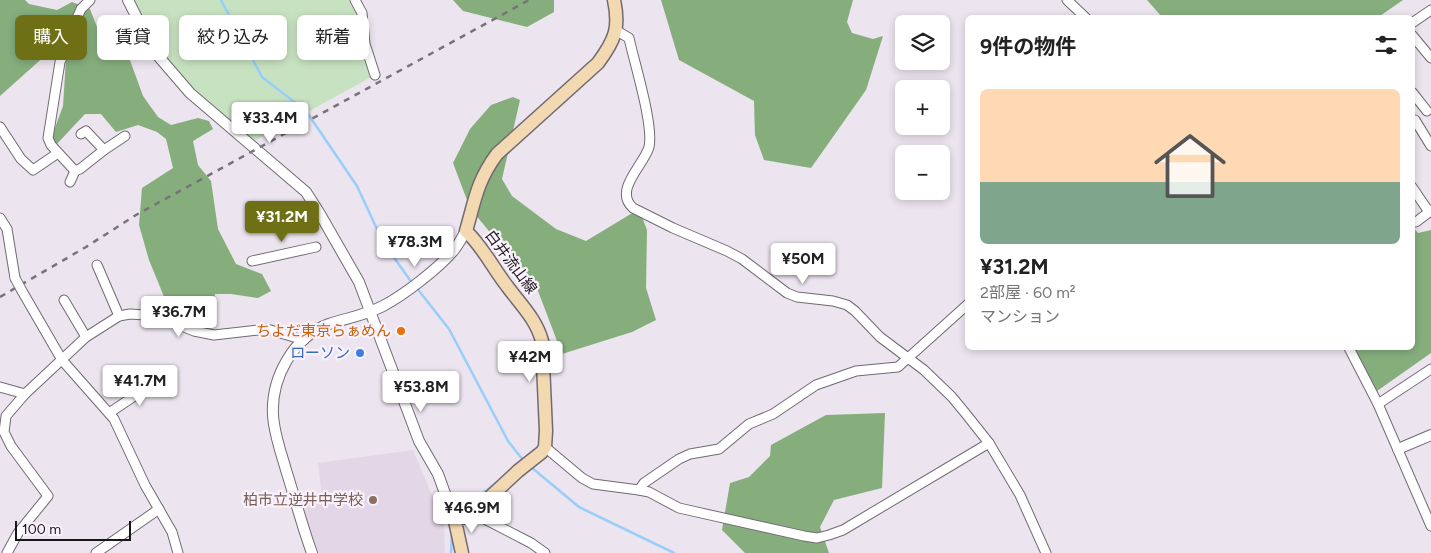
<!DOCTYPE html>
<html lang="ja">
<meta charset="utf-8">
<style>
body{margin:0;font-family:Figtree,"Noto Sans JP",sans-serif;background:#f2f2f2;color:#222;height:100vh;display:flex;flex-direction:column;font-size:19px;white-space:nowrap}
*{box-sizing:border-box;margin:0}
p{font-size:16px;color:#767676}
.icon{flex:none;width:28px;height:28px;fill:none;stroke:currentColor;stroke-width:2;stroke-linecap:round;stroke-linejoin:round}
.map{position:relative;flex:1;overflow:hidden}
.drawer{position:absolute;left:965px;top:15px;width:450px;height:335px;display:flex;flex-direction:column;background:#fff;border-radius:8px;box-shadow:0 2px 8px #0003}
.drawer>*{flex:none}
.guide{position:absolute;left:15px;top:15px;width:475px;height:45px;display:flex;gap:10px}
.controls{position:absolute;left:895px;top:15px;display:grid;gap:10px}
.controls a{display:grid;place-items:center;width:55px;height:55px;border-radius:8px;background:#fff;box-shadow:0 2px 8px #0003;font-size:25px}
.scale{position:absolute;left:15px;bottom:12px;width:116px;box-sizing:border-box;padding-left:5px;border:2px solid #19161a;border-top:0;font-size:14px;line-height:18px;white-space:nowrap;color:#19161a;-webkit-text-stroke:4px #f9f1fb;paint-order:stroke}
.price{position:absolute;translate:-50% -42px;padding:0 11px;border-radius:5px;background:#fff;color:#222;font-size:16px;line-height:32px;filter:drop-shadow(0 1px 2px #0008)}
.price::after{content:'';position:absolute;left:50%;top:30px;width:15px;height:11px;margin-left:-8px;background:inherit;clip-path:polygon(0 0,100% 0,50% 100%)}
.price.selected{background:#6f7015;color:#fff}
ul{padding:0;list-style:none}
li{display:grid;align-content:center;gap:10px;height:265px;padding:0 15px}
li span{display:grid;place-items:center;height:155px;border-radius:8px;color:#555}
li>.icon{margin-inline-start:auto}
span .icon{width:90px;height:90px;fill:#fffc;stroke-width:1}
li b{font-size:21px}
h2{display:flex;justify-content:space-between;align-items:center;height:60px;padding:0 15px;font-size:21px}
.tag{padding:0 18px;border-radius:8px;background:#fff;box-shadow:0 2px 8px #0003;font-size:18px;line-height:45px}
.tag.selected{background:#6f7015;color:#fff}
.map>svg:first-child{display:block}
</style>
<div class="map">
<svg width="1431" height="553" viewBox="0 0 1431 553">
<rect width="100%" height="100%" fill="#ece4ee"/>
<!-- built -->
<polygon fill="#e3d6e6" points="413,450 444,524 445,553 319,553 301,505 322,496 318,463"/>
<!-- green -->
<polygon fill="#c7e2c1" points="128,0 355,0 375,75 249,144 190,93 153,50"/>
<!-- forest -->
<g fill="#86ae7d">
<polygon points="0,0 25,0 29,4 57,10 72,2 90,9 97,27 118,27 143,96 158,117 171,125 198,118 209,121 213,129 193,141 198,165 211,181 218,229 236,264 262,274 271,291 258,298 231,294 215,294 213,305 181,311 167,304 149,260 139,225 142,188 173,168 166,139 157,132 138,125 116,132 101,114 85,114 56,145 52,136 63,106 66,59 47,54 0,96"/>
<polygon points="453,0 554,0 554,12 527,27 463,11"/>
<polygon points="661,0 853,0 847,22 852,33 873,39 883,36 866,90 811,168 764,160 755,135 754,101 679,60"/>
<polygon points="1147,0 1403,0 1377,18 1162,17"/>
<polygon points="513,97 520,100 502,179 512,196 556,229 586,241 639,209 647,230 646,288 656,320 632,332 562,354 538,291 470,208 453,163 470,129 491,105"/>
<polygon points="1413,227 1418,233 1431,230 1431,353 1377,391 1353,348 1412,348"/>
<polygon points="885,413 882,488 834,500 820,527 829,553 745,553 722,530 730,483 749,477 770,456 771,445 826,415"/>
</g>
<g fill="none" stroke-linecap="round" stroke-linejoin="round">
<!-- stream -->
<g stroke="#98cef9" stroke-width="2.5">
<polyline points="221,0 262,77 306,111 357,186 383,242 412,283"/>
<polyline points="416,287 449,329 508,441 523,460"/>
<polyline points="531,467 579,507 674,553"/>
<polyline points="477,501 483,493 501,479"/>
<polyline points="451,553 452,535"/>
</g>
<defs>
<g id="minor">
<polyline points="355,0 362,13 365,44 375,75"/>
<polyline points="1067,0 1086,18"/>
<polyline points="1412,23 1431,10"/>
<path d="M617,31L629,38C634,62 654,125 649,147C644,165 613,190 633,208L673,228L727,251L742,259L787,293L797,297L833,301L847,305L855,311L880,337L924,370L952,397L966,414L989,443L1020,495L1046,553"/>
<polyline points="1412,35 1431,58"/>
<polyline points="1412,92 1427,111"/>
<polyline points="1415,120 1431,146"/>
<polyline points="0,127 21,159 33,170 58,153"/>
<polyline points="81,134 86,131 104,150 80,169 75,171 51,145 48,138 60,62 70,40 76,20 81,9 90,0"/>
<polyline points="104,150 125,136"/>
<polyline points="70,182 75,171"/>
<polyline points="1412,187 1429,212 1431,210"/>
<polyline points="0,218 7,229 15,278"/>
<polyline points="1416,222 1429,212"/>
<polyline points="252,261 316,247"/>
<polyline points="97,265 119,316"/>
<polyline points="22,291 62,360 114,419 145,485 172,532 178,553"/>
<polyline points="64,300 86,337"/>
<polyline points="1349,348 1378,404 1431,526"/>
<polyline points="0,387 25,394"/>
<polyline points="1378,404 1431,369"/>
<polyline points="109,413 157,381"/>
<polyline points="545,447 582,478 593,484 639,490 644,483 679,459 690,454 719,449 749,424 773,414 816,385 856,371 898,367 968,304"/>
<polyline points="639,490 649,492 679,508 804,536 817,538 829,535 843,530 989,443"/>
<polyline points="473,513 531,543 545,553"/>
<polyline points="7,553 18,533 48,496 11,446 4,432 6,416 25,394 86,337 119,316 130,314 145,315 166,320 194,331 214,335 267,329 304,340"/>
<polyline points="96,553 159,509"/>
</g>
<g id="tertiary">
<polyline points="128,0 153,50 190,93 306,192 320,214 359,282 419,441 438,474 455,521"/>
<polyline points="1398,449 1431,435"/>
<path d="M312,553C302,526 295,498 286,470C281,452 274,434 273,415C271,378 293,337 329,324C347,318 366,315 383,306C404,295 439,268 454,250C459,244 462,237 466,231"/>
</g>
<path id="secondary" d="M462,553L455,521L473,513L518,471L542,452L545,447L546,431L542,341C536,319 521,305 507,286C493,268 483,247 466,231C475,200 477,181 497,154L598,63C615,40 620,28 614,0"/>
</defs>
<!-- minor casing -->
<use href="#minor" stroke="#716a72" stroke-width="11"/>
<!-- tertiary casing -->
<use href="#tertiary" stroke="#716a72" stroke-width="12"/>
<!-- secondary casing -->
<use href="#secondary" stroke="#716a72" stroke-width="15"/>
<!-- minor -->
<use href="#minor" stroke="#fff" stroke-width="9"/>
<!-- tertiary -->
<use href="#tertiary" stroke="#fff" stroke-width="10"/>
<!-- secondary -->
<use href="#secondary" stroke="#f3d9b2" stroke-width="12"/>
<!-- rail -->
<polyline stroke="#78737a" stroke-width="2.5" stroke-dasharray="6 6" stroke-linecap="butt" points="0,297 86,247 136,215 529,0"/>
<defs>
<polyline id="minor-bridge" points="15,278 22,291"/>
</defs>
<!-- minor-bridge casing -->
<use href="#minor-bridge" stroke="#716a72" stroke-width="11" stroke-linecap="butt"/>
<!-- minor-bridge -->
<use href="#minor-bridge" stroke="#fff" stroke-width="9"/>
</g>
<!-- markers -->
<circle fill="#e8710a" stroke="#f9f1fb" stroke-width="2" cx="401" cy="331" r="5"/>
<circle fill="#3f7fe0" stroke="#f9f1fb" stroke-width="2" cx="360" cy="353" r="5"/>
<circle fill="#8d6e63" stroke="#f9f1fb" stroke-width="2" cx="373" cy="500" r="5"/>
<g text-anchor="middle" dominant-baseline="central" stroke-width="4.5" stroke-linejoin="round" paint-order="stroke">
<!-- street labels -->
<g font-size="15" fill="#19161a" stroke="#f9f1fb">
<text transform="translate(511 262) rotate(53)">白井流山線</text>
</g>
<!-- food labels -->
<g font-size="15" fill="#c56008" stroke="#f9f1fb" text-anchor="end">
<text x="391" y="331">ちよだ東京らぁめん</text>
</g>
<!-- shop labels -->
<g font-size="15" fill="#366cbe" stroke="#f9f1fb" text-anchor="end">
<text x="350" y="353">ローソン</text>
</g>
<!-- education labels -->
<g font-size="15" fill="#785e54" stroke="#f9f1fb" text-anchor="end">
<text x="363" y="500">柏市立逆井中学校</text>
</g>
</g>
</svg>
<div class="controls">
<a><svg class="icon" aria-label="layers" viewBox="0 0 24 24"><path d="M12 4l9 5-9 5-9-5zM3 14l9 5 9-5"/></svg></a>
<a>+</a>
<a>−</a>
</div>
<div class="scale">100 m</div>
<b class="price" style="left:270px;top:144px">¥33.4M</b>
<b class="price selected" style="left:282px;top:243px">¥31.2M</b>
<b class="price" style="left:415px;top:268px">¥78.3M</b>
<b class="price" style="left:803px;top:285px">¥50M</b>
<b class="price" style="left:179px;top:338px">¥36.7M</b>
<b class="price" style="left:530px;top:383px">¥42M</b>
<b class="price" style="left:140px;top:407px">¥41.7M</b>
<b class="price" style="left:421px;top:413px">¥53.8M</b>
<b class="price" style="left:472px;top:534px">¥46.9M</b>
<div class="guide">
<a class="tag selected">購入</a>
<a class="tag">賃貸</a>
<a class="tag">絞り込み</a>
<a class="tag">新着</a>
</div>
<section class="drawer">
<h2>9件の物件<svg class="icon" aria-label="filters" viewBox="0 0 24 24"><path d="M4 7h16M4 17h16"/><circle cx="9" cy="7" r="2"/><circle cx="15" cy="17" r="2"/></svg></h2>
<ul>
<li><span style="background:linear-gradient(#ffd9b3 60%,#7fa58c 0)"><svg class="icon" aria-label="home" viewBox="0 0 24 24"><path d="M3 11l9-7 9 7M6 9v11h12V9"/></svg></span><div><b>¥31.2M</b><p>2部屋 · 60 m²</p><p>マンション</p></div></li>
</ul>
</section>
</div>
